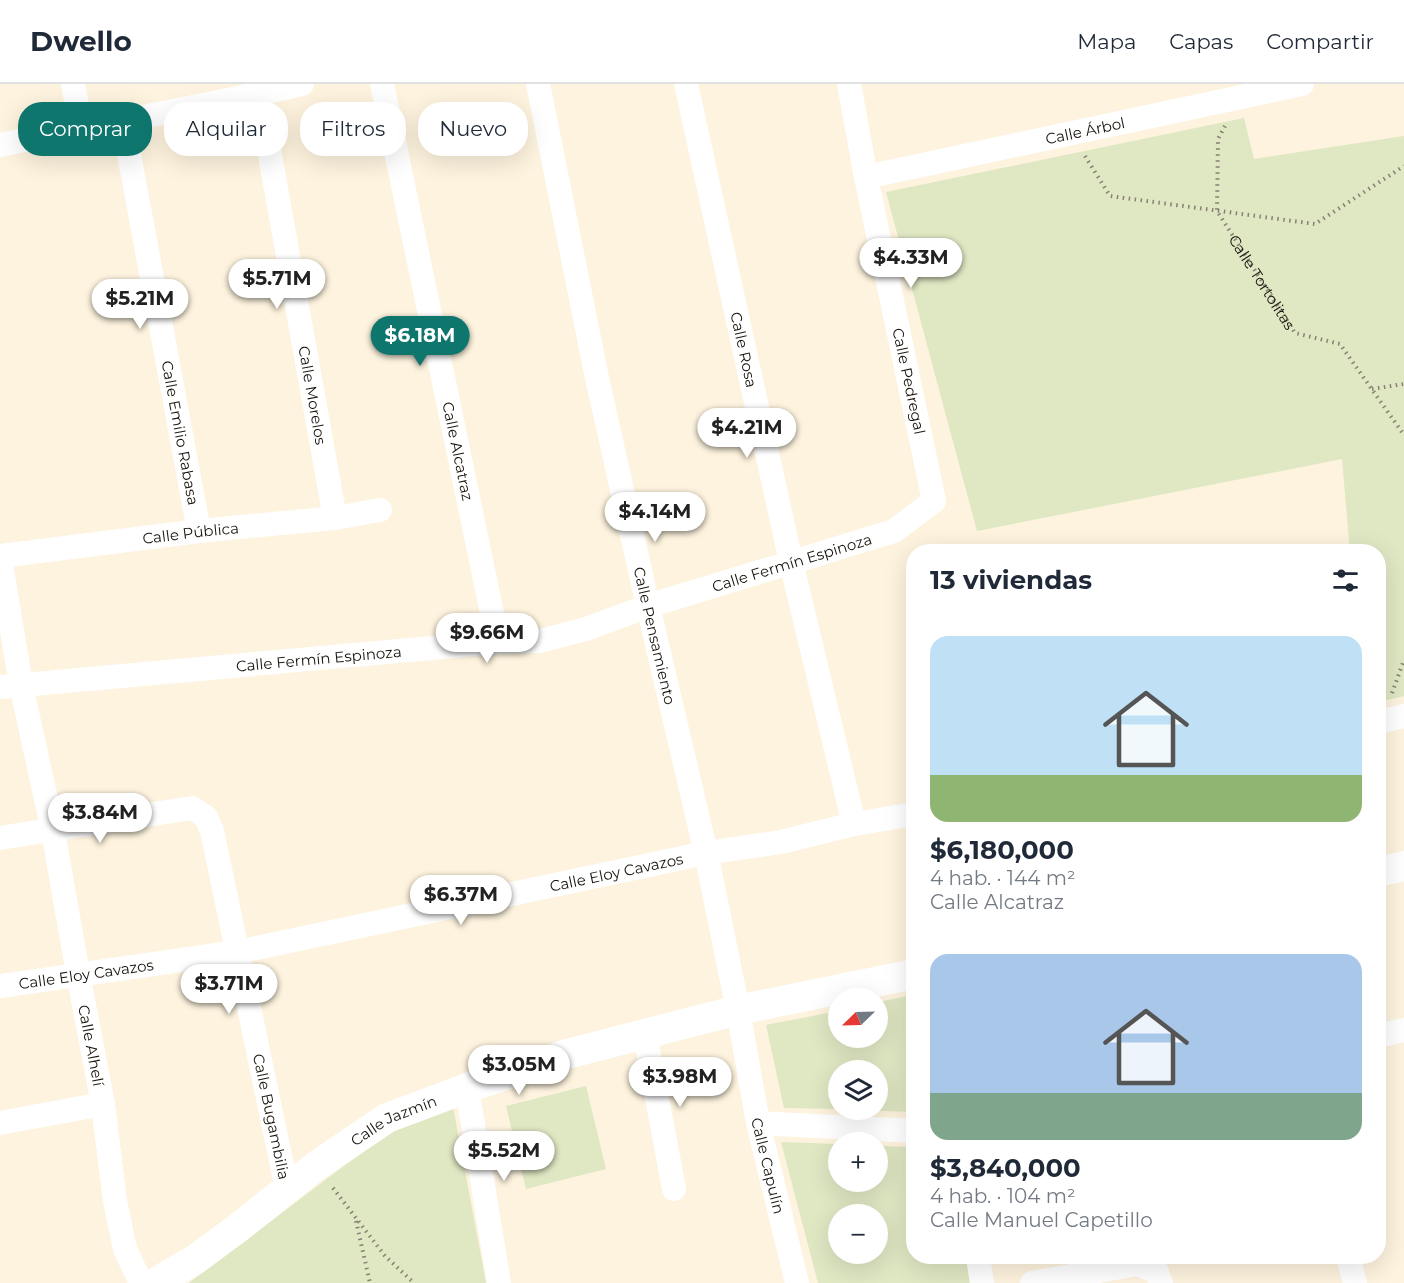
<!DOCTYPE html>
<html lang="es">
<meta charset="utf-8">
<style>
body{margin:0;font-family:Montserrat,sans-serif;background:#f6f6f7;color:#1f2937;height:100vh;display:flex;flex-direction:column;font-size:22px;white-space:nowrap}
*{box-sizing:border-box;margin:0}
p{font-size:20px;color:#747a83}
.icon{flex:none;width:33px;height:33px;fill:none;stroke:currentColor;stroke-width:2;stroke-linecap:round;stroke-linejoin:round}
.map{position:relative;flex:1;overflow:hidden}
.side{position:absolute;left:906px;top:460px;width:480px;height:720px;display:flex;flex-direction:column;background:#fff;border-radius:24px;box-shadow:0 6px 24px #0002}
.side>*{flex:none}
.guide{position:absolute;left:18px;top:18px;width:570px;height:54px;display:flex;gap:12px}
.needle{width:39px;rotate:247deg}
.fabs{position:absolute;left:828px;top:904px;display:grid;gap:12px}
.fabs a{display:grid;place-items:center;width:60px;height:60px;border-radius:50%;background:#fff;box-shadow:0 6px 24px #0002;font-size:30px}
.price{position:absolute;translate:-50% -51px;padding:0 14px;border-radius:21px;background:#fff;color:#222;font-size:20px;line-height:39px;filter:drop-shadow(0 2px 3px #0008)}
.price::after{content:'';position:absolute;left:50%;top:36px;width:18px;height:14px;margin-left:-9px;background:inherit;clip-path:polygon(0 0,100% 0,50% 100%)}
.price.current{background:#0f766e;color:#fff}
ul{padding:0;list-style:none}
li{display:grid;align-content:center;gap:12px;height:318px;padding:0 24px}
li span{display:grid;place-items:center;height:186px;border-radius:18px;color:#555}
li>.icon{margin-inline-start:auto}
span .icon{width:108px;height:108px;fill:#fffc;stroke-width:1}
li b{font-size:26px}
h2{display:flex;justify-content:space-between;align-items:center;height:72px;padding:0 24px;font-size:26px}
.tag{padding:0 21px;border-radius:24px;background:#fff;box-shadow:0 6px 24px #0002;font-size:21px;line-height:54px}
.tag.current{background:#0f766e;color:#fff}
header{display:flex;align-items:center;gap:36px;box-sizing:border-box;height:84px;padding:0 30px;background:#fff;border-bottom:2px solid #e0e1e3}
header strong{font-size:28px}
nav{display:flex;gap:33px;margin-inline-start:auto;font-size:21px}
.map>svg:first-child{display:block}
</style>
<header>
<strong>Dwello</strong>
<nav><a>Mapa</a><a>Capas</a><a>Compartir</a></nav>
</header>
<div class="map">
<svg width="1404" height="1199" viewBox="0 0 1404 1199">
<rect width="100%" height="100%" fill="#fdf3de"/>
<!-- green -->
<g fill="#dfe7c3" fill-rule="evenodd">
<polygon points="1244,34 1254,75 1404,52 1404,612 1379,618 1378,468 1350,468 1342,375 977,447 886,108"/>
<polygon points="913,911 913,1028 858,1026 878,1026 878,987 838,987 838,1025 784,1024 766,941 838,927 838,954 878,954 878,918"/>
<polygon points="586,1002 606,1085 526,1105 506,1022"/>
<polygon points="453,1023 486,1199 189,1199 389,1048"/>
<path d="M781,1058L838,1060V1098H878V1062L913,1063L914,1173H966L970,1199H818ZM838,1131H878V1170H838Z"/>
</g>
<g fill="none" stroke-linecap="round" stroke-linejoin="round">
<!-- path -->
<g stroke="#878073" stroke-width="4" stroke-dasharray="1.5 4.5" stroke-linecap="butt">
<path id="s1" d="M1225,42L1218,55L1217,127L1295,249L1340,260L1404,351"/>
<polyline points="1085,72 1110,112 1315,140 1404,82"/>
<polyline points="1372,305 1404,300"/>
<polyline points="1392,609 1404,576"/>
<polyline points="333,1104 385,1172 414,1199"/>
<polyline points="356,1137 370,1199"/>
</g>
<!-- minor -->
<g stroke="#fff" stroke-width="24">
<polyline points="73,0 81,44"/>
<path id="s2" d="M382,0L498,558"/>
<path id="s3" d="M538,0L597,294L648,522L706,769L738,926L758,1039L797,1199"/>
<path id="s4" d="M686,0L791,478L854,740"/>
<path id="s5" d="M259,10L335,434"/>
<path id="s6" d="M123,38L199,447"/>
<path d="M0,61C101,40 202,23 302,0"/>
<path id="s7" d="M866,93L1302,0"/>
<path id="s8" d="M0,472L199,447L335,434L380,426"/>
<path id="s9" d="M0,474L21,601L53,747L78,890L103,1020L115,1117L125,1165L141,1199"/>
<path id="s10" d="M0,603L498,558L540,557L586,545L648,522L894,447L934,417L866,93L849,0"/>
<polyline points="1378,638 1404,632"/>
<path id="s11" d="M0,754L192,724L206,733L212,747L287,1105"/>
<path id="s12" d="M0,902L237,868L706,769L781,758L854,740L914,730"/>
<polyline points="645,950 674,1105"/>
<polyline points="1378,952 1404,946"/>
<polyline points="467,1004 499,1199"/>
<polyline points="0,1039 103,1020"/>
<polyline points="758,1039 914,1047"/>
<polyline points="978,1173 982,1199"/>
<polyline points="1348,1173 1355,1199"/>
<polyline points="1032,1199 1137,1180 1157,1188 1161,1199"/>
</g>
<!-- tertiary -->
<g stroke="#fff" stroke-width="30">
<polyline points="1378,788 1404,782"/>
<path id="s13" d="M155,1199L196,1175L238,1144L316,1082L387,1034L467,1004L567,970L738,926L914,890"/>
</g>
</g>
<g text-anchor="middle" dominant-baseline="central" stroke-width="6" stroke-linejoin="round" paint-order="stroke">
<!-- street labels -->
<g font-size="15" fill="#17140d" stroke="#fff">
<text stroke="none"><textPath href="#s7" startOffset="224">Calle Árbol</textPath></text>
<text stroke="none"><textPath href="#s1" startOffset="171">Calle Tortolitas</textPath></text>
<text stroke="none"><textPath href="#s4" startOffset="272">Calle Rosa</textPath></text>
<text transform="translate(909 297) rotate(78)">Calle Pedregal</text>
<text stroke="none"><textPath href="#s5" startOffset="306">Calle Morelos</textPath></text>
<text stroke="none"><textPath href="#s6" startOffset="316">Calle Emilio Rabasa</textPath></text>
<text stroke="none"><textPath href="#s2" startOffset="375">Calle Alcatraz</textPath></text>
<text stroke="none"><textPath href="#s8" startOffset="192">Calle Pública</textPath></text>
<text stroke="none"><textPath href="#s10" startOffset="806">Calle Fermín Espinoza</textPath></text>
<text stroke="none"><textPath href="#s3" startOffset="564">Calle Pensamiento</textPath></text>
<text stroke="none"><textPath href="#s10" startOffset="320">Calle Fermín Espinoza</textPath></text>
<text stroke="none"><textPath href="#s12" startOffset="627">Calle Eloy Cavazos</textPath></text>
<text stroke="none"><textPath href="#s12" startOffset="87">Calle Eloy Cavazos</textPath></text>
<text stroke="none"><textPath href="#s9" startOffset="496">Calle Alhelí</textPath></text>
<text stroke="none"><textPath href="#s11" startOffset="518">Calle Bugambilia</textPath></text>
<text stroke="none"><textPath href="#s13" startOffset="290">Calle Jazmín</textPath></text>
<text stroke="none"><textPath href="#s3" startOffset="1106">Calle Capulín</textPath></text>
</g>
</g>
</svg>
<div class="fabs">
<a><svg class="needle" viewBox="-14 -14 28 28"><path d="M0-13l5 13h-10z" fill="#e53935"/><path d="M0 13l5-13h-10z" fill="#747a83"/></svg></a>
<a><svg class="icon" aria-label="layers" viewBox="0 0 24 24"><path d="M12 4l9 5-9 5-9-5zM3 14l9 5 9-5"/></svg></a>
<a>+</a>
<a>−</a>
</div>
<b class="price" style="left:911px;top:205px">$4.33M</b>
<b class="price" style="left:277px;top:226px">$5.71M</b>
<b class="price" style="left:140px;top:246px">$5.21M</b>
<b class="price current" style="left:420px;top:283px">$6.18M</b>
<b class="price" style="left:747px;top:375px">$4.21M</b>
<b class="price" style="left:655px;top:459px">$4.14M</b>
<b class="price" style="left:487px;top:580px">$9.66M</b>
<b class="price" style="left:100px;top:760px">$3.84M</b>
<b class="price" style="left:461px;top:842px">$6.37M</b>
<b class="price" style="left:229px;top:931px">$3.71M</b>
<b class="price" style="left:519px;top:1012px">$3.05M</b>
<b class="price" style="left:680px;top:1024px">$3.98M</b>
<b class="price" style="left:504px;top:1098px">$5.52M</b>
<div class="guide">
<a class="tag current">Comprar</a>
<a class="tag">Alquilar</a>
<a class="tag">Filtros</a>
<a class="tag">Nuevo</a>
</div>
<section class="side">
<h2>13 viviendas<svg class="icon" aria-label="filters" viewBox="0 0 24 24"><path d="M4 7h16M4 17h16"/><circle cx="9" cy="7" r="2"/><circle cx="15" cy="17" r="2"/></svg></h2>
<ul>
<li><span style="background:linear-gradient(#bfe0f5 75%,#8fb573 0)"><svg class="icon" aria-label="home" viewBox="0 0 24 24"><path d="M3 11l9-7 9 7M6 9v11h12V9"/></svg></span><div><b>$6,180,000</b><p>4 hab. · 144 m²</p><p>Calle Alcatraz</p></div></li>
<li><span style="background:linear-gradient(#a9c7e8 75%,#7fa58c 0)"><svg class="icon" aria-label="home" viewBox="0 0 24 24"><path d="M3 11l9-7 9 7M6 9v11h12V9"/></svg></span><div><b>$3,840,000</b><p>4 hab. · 104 m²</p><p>Calle Manuel Capetillo</p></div></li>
</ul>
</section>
</div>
